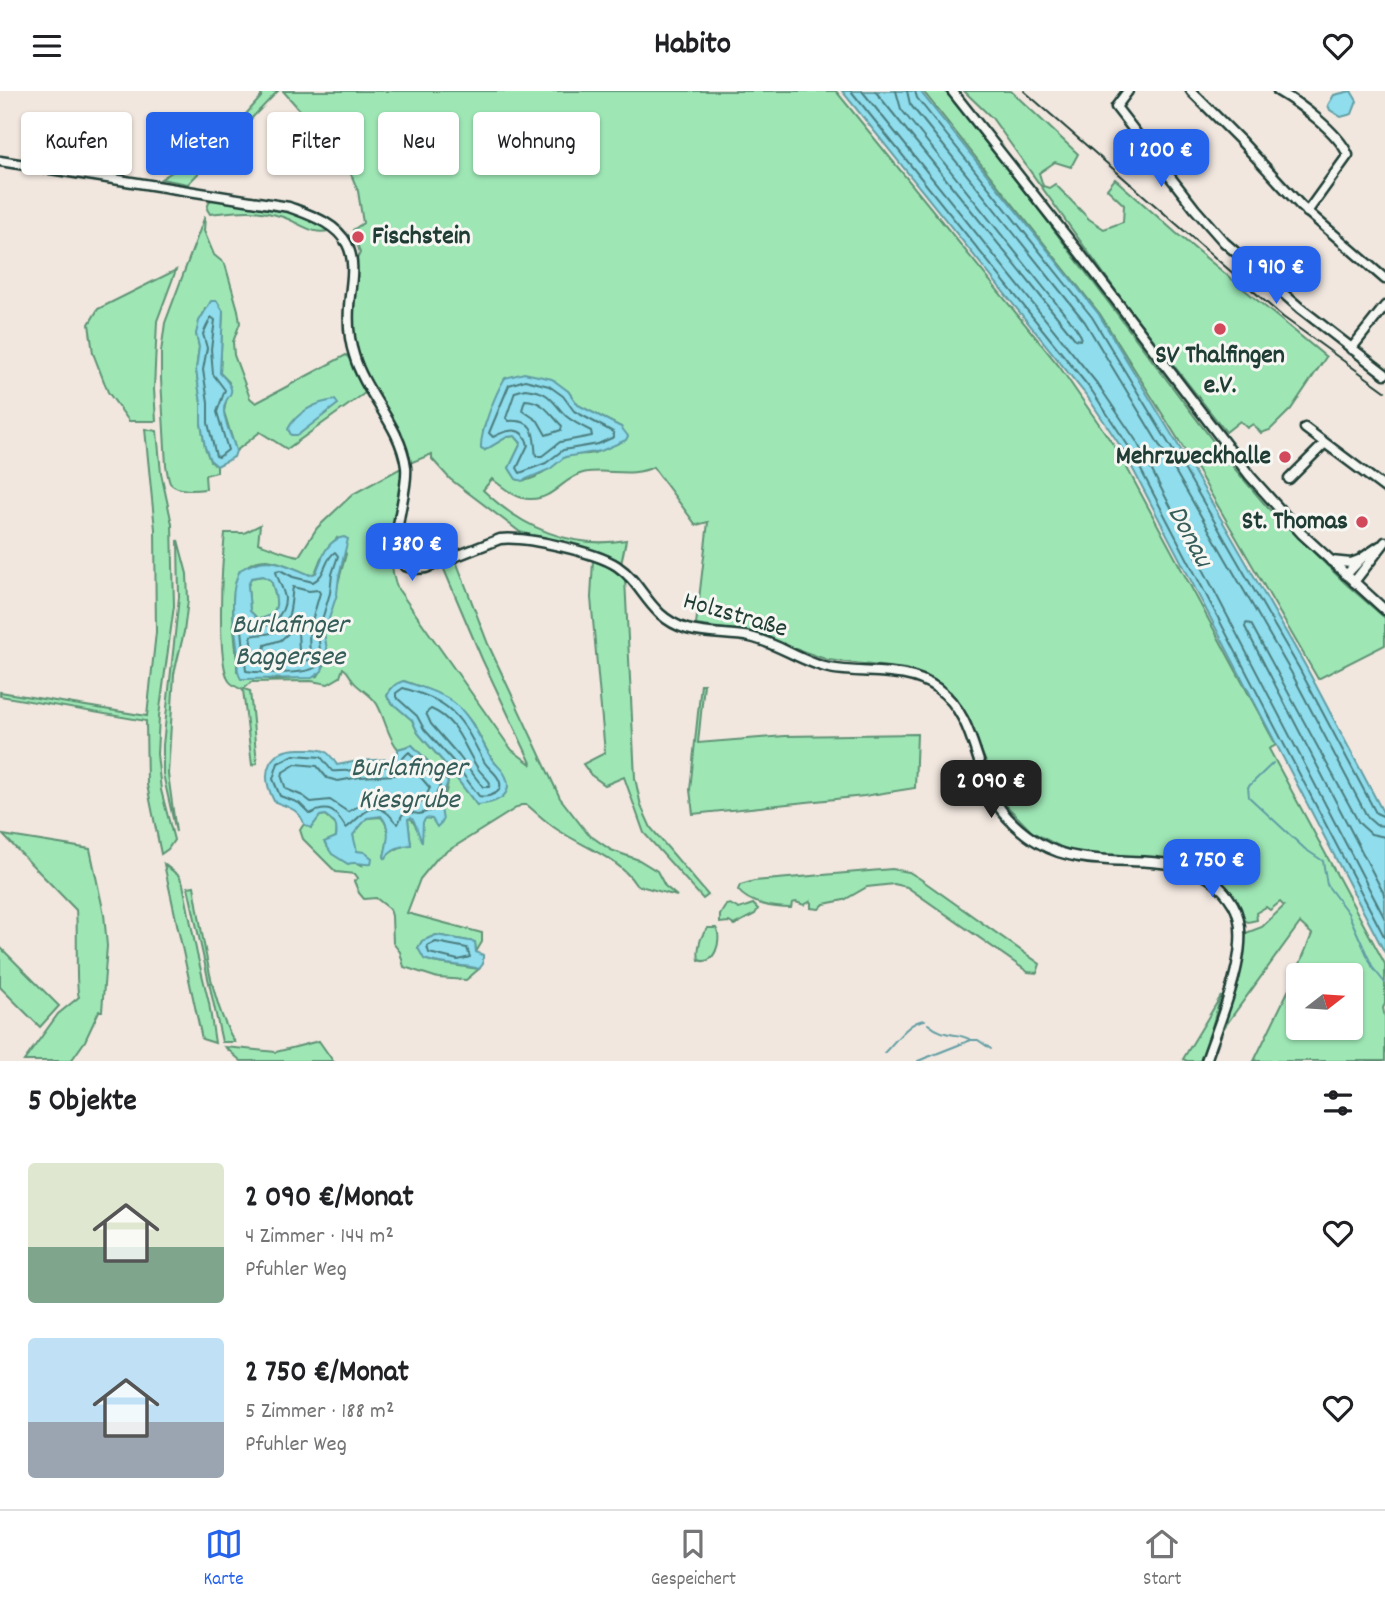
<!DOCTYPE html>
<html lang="de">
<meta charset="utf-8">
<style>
body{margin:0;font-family:Dekko,sans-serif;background:#f6f6f6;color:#202124;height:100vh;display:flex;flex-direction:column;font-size:26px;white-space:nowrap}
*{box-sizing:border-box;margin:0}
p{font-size:23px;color:#757577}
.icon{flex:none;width:38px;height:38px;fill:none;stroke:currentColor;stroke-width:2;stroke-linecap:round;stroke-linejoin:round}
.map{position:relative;height:970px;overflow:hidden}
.sheet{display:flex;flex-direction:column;background:#fff;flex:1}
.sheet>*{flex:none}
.guide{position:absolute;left:21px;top:21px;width:700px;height:63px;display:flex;gap:14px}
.needle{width:46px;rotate:73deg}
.controls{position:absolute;left:1286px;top:872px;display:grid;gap:14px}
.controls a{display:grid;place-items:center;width:77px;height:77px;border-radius:7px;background:#fff;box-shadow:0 2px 5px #0004;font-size:35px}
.price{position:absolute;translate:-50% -60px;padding:0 16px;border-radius:14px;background:#2563eb;color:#fff;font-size:23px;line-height:46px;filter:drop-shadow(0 2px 4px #0008)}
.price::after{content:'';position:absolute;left:50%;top:42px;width:21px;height:16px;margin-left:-10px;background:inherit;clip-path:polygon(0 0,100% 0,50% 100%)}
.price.current{background:#222;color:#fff}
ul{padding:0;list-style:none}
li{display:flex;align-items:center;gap:21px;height:175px;padding:0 28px}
li span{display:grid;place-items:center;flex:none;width:196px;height:140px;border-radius:7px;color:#555}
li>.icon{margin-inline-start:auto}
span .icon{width:84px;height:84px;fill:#fffc;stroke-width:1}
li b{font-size:30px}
h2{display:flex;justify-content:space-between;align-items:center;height:84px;padding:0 28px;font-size:30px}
.chip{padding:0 24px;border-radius:7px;background:#fff;box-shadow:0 2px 5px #0004;font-size:24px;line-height:63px}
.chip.current{background:#2563eb;color:#fff}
header{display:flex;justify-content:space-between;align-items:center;height:91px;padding:0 28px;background:#fff;font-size:32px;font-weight:700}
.menu{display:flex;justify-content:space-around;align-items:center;height:98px;border-top:2px solid #e0e0e0;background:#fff;font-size:19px;color:#757577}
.menu a{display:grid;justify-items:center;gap:4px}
.menu .current{color:#2563eb}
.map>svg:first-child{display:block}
</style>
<header><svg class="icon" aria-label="menu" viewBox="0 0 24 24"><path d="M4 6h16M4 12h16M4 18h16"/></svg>Habito<svg class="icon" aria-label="heart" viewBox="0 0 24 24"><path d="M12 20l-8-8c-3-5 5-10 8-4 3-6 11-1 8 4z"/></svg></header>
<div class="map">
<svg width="1385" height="970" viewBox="0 0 1385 970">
<rect width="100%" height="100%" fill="#f1e7df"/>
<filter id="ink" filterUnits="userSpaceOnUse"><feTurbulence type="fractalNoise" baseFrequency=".0143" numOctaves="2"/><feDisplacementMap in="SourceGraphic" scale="14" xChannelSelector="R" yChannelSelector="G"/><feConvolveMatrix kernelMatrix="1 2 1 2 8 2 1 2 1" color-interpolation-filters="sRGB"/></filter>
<g filter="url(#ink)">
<!-- green -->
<g fill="#9ee7b5" stroke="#5e9274" stroke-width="2" fill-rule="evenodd">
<polygon points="262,0 278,0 188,93 161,88 224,48 261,6"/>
<path d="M283,0H836L1059,275L1119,362L1276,654L1269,658L1385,873V913L1383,917L1385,926V970H1254L1293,890L1312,843L1300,832L1223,938L1242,866L1246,842L1262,836L1284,815L1280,811L1270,819L1266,816L1256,822L1257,829L1248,831L1243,828L1231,803L1222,791L1203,777L1181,770L1078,765L1032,741L1002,710L973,640L951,601L906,578L828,569L748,541L696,534L708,431L696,434L653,376C633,387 605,377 583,382C563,387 553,409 530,408C516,408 504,397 492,388L483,399C521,436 572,459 626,449L621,473L609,465L520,441L450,388L432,368V363L410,372L406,358C388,325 356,282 352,245C350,220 355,193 357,168L360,162L353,139L363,132L358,100L346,71ZM568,300L578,314L621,336C615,343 610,352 603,358C593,366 576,361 565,366C551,372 535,395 516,388L509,377L521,352L515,345L507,346L485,359L483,339L496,310ZM1298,884H1351V936H1298Z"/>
<polygon points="923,0 945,0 1038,118 1229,371 1268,417 1346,493 1385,527 1385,554 1318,588 1196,377 1100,223"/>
<polygon points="964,0 1011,0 1078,63 1071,76 1055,71 1039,82 1043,95 1049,97 1055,93 1089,128 1104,138 1123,131 1124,114 1107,98 1115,88 1176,142 1326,266 1291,318 1270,339 1261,342 1253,333 1247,337 1240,330 1226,341 1124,211 992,27"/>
<path d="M212,108C253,112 295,116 330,139C315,146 298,131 283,126C254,117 239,120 210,123L207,118L209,111Z"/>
<path d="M205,125L204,140L214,164L225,173L238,219L240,232L233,251L234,264L250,307L256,312L346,264L351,269L365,302L287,358L260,341L236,360L224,321L229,291L220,282L223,220L205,218L196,243L199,256L196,279L201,312V332L205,356L210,370L217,375V381L205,384L206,398C196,399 177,401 170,392C168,388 167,379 166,374L161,288V261L165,232Z"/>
<polygon points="176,179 157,230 154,298 156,330 129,330 108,301 93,262 89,233 98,218"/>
<polygon points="145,338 157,340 161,382 172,433 174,515 159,625 157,663 161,699 174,749 168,758 161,763 147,694 146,630 0,605 0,601 147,625 156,541 155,438"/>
<path d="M401,377C404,415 381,462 398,498L506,651L512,659L532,674L482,568L443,476L456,470L488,553L560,707L588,743L611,759L639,769L657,780L665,795L677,805L636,794C618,766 585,757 558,739C547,732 537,722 527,714H521L438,766L420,788L407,822L482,842V851L476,861L475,851L436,844L422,850L418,857L432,871L479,878L466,889L438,887L404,876L400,861L393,852L392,825L390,818L376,807L364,808L359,802L354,790L358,787L355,783L336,781L303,748L300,739L304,733L311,737L320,725L325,724L337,735L336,746L332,748L353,771L362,774L354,755L353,743L367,727L381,726C392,738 388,751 384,765L385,767C392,758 401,755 411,753L408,729L411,727L416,736L426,727L432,728L446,701L448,691L412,654L398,658C387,645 385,627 377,613C370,602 360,599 353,590C349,584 349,581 343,577L340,586L328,593L311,590L251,591L244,598L250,600L257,672L252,674L243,599C238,597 233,595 229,590C216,568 222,471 225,442H244L260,434L258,452C272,456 284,463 299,465L317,437L353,403ZM337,447L346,463L324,543L327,559L325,573L318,585L273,589L237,581C239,549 215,472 265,469C275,468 301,480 310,484L315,482L321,467ZM404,590C434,600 463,612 478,642C485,655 490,668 501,679L477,714L447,675L418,642L412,629L390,610L387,605L390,598Z"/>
<polygon points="178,449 187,483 188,509 184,541 174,583 168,683 176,741 163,683 163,654 179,506"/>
<polygon points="593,469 614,478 625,488 635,687 641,715 651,737 708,804 703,808 644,742 624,686 605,694 591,684 583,673 605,662 591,507"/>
<path d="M263,485L271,489C277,507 283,525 258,528L250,520L248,495L251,487Z"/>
<polygon points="701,593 704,593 698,652 785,645 917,643 915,697 864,705 693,723 690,699"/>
<path d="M3,744L90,758L104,823L107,855L102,920H99L85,950L71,970H24L58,923L79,906C75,898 78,836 76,819Z"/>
<polygon points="164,773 179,785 183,793 197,863 209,912 215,952 202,948"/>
<path d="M892,778L909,781L919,787L1040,873L1037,882L1028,881L907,796L894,793L867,796L844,809L824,813L819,818L811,817V810L804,814L796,811L792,812L791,817C774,817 749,813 738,799L740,794L754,790Z"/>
<path d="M194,795C202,840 211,915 235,951H222L188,796Z"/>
<polygon points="730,813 739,818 753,813 758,818 755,823 734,834 729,831 720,832 720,824 726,814"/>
<path d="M708,837H716C723,848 714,876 699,869C697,859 700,844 708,837Z"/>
<polygon points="0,856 59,915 40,936 0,896"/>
<polygon points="1221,905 1202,970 1187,970 1183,968"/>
<polygon points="319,950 333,970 241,970 225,956 276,961"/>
</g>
<!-- water -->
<g fill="#8fdded" stroke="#629da3" stroke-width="2" fill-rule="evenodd">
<polygon points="842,0 920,0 1098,222 1189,372 1305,574 1385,725 1385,862 1123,359 1087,305"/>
<polygon points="1351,0 1357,10 1352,23 1341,26 1330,19 1328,14 1334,4"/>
<path d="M211,210H217L223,220L220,282C244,307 222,301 224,321C225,334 233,348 236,360L234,366L217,375L210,369L205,356L201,332V312L196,279L199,256L196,243L199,230Z"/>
<path d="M524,282L552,288L568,300L578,314L621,336L628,345L626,349L601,360L565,366L550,378L522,390L516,388L509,377L521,352L515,345L507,346L485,359L481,357C480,341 496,301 505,287Z"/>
<path d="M335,309L338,313L298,344H291L288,338C297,321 316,311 335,309Z"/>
<path d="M344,446L348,448L339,485L337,503L324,543L327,558L322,580L312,587L241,588C236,580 238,575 238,567C237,539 226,506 240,479C268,462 284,473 310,484L316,482C322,467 326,449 344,446ZM263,485L271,489C277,507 283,525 258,528L250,520L248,495L251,487Z"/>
<path d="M403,590C418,595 436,600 449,608C470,622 478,644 490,665C494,673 503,678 506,686C515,707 491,713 477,714L447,675L418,642L412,629L390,610L387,605C391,596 395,593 403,590Z"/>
<path d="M412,654L448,691L440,710L443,730L437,736L432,728L426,727L423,731L422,752L414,730L411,727L408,728L411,754C401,755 391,757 386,767L384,766C387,751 392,738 381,725L367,727L353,744L357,760L364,761L372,767L371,773C363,774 355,770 348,773L332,763L324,751L336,746C338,734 335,731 325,724L320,725L311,737L304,733C299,717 288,717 274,710C259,681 268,656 304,658C311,658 320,657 326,661C331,664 334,669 337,674L358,670L392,668L398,663V658Z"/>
<path d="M436,844L475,851L476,861L483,864V873L479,878C461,873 442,875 424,868L418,857L422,850Z"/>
</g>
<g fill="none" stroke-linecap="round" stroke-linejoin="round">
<!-- shore -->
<g stroke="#4c7d7e" stroke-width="2">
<polyline points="851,0 1092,300 1129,356 1385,847"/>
<polyline points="862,0 1099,295 1137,351 1385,828"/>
<polyline points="875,0 1075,248 1080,249 1081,245 1076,237 901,18 896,0"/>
<polyline points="907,0 910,13 1085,231 1175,380 1291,581 1368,727 1376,734 1385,735"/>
<polyline points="915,0 917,7 1092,226 1183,376 1299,577 1376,722 1385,726"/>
<polygon points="211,226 215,229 211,258 213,283 225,299 217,321 228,359 219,366 216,365 208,332 208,311 203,279 207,257 203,243"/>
<path d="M525,289L549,295L563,305L574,320L613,341L614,346L598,353L563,359L546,372L520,382L517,377L528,354C523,334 508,338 493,346L489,342L509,294Z"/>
<path d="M525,298C552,301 550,309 566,325C573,331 583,336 591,340L592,345L560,351L542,365H536C533,347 538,328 509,330L506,327L515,301Z"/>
<path d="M525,309C544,310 549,322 562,335L561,339L546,344L538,330L522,319Z"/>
<path d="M335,461L338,465L332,483L330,502L318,542L320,559L316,576C305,584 261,582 246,580L241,528L245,526C248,529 250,532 254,534C269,541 285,522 285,508C284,498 277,488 276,480L280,479L293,486L313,491C327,484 324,468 335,461Z"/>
<path d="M293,496L309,500L318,499L320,502L309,540L310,569L273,573L255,572L251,545C258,543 267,544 274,541C293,532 290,512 293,496Z"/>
<polygon points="293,538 298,540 299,560 272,563 264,561 265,554 281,549"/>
<path d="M403,597C417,601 437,608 448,617C467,633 473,652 485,672C489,678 496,682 499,689C505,702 488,707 479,705L453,670L424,638L417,625L396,606V602Z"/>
<path d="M431,618C459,630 463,656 479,679C482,683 487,687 490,692L489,696H483L459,665L431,633L426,622Z"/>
<path d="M409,661L440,695L434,708L433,719L419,723L407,721L402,724L398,733C393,730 391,724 386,721C369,708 357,731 346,737C336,720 329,713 310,723L299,712L280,705L273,688L278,672L294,664L321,666L332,680C338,681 392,676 397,673C402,670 404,665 409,661Z"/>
<path d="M296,673L317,675L327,687L338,690L360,686L395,684L410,674L430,697C428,700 427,705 425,708C422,713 405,712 396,717C375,702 366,711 348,721L330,709L311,711L303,705L286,698L282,687L283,681Z"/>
<polyline points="1385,746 1371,743 1359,732 1251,533 1246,532 1245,536 1385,805"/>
<polygon points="436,851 467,857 470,866 458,869 429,862 427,855"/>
</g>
<!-- stream -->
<g stroke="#629da3" stroke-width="2">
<polyline points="1273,672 1248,696 1249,706 1305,758 1323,770 1327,794 1348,822 1373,877 1385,892"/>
<path d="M928,933C946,948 957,940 971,949"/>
<path d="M884,962C896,950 909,930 925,929"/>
<polyline points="918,970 971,949 978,949 991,958"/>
</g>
<defs>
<g id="minor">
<polyline points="952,0 1079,161 1250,385 1302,443 1385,519"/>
<polyline points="1128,0 1116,16 1195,118 1224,151 1300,217 1385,283"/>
<polyline points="1191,0 1240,49 1301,115 1385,188"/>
<path d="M1278,0C1299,12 1338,41 1348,64L1307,121"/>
<path d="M0,70L289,116C310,124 336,132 347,153C357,173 350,195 349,216C348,232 349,249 354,264C365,303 401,335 406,376C409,405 385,450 405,475L415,478L426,477L500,448C525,445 596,461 617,475C644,493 648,526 687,538C707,544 730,542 750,546C778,552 801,571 829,577C865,584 905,575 937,597C974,623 974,672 994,708C1004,726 1022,742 1039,752C1099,789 1192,744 1233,813C1256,851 1219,930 1206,970"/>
<polyline points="1351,258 1385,215"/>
<polyline points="1305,337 1385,397"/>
<polyline points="1289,388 1324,353"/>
<polyline points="1331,470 1351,472 1359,469"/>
<polyline points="1346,484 1362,467 1380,455"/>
<polyline points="1354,491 1385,451"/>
</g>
</defs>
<!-- minor casing -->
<use href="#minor" stroke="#1f3d34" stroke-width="13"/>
<!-- minor -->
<use href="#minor" stroke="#f6f6f2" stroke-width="8"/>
<!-- rail -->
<polyline stroke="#1f3d34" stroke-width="2" points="1024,0 1283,226 1385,300"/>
</g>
</g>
<!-- markers -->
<g fill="#d1495b" stroke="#f6f6f2" stroke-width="2.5">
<circle cx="358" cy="146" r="7"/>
<circle cx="1220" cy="238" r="7"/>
<circle cx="1285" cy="366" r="7"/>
<circle cx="1362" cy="431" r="7"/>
</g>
<g text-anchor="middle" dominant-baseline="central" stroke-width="6" stroke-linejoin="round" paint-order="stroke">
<!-- poi labels -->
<g font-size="26" font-weight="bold" fill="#1f3d34" stroke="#f6f6f2" text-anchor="end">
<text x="372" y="146" text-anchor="start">Fischstein</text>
<text x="1220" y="265" text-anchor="middle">SV Thalfingen<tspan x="1220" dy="30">e.V.</tspan></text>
<text x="1271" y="366">Mehrzweckhalle</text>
<text x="1348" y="431">St. Thomas</text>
</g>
<!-- street labels -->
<g font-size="26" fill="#1f3d34" stroke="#f6f6f2">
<text transform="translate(735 525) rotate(16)">Holzstraße</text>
</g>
<!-- water labels -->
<g font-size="28" font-style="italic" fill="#355d59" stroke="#f6f6f2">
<text transform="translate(1188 446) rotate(62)">Donau</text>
<text x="290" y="536">Burlafinger<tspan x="290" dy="32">Baggersee</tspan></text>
<text x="409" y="679">Burlafinger<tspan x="409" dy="32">Kiesgrube</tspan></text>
</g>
</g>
</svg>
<div class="controls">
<a><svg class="needle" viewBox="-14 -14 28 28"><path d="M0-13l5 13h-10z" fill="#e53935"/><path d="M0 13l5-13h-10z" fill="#757577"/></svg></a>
</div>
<b class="price" style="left:1161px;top:98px">1 200 €</b>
<b class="price" style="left:1276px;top:215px">1 910 €</b>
<b class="price" style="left:412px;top:492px">1 380 €</b>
<b class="price current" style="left:991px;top:729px">2 090 €</b>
<b class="price" style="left:1212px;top:808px">2 750 €</b>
<div class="guide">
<a class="chip">Kaufen</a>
<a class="chip current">Mieten</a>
<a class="chip">Filter</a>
<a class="chip">Neu</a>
<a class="chip">Wohnung</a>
</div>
</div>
<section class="sheet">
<h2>5 Objekte<svg class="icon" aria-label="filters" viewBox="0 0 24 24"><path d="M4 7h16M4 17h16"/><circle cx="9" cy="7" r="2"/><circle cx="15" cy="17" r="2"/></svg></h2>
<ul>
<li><span style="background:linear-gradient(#dfe7d0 60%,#7fa58c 0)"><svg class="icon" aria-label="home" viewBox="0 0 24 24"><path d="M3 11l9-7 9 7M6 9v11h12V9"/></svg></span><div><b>2 090 €/Monat</b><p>4 Zimmer · 144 m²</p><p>Pfuhler Weg</p></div><svg class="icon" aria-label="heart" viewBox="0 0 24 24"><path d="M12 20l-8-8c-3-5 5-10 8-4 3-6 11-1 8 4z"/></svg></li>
<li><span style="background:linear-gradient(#bfe0f5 60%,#9aa5b1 0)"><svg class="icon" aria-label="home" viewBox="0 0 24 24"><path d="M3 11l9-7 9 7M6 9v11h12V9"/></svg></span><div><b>2 750 €/Monat</b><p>5 Zimmer · 188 m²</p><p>Pfuhler Weg</p></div><svg class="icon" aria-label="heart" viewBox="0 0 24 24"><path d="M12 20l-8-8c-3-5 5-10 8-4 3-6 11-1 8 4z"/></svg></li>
</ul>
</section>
<nav class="menu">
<a class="current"><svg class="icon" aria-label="map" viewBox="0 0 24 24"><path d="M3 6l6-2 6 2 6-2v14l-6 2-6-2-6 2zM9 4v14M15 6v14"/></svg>Karte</a>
<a><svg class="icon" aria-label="saved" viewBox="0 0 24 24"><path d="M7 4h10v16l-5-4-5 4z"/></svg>Gespeichert</a>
<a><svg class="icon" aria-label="home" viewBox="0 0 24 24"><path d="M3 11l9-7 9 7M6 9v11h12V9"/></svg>Start</a>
</nav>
